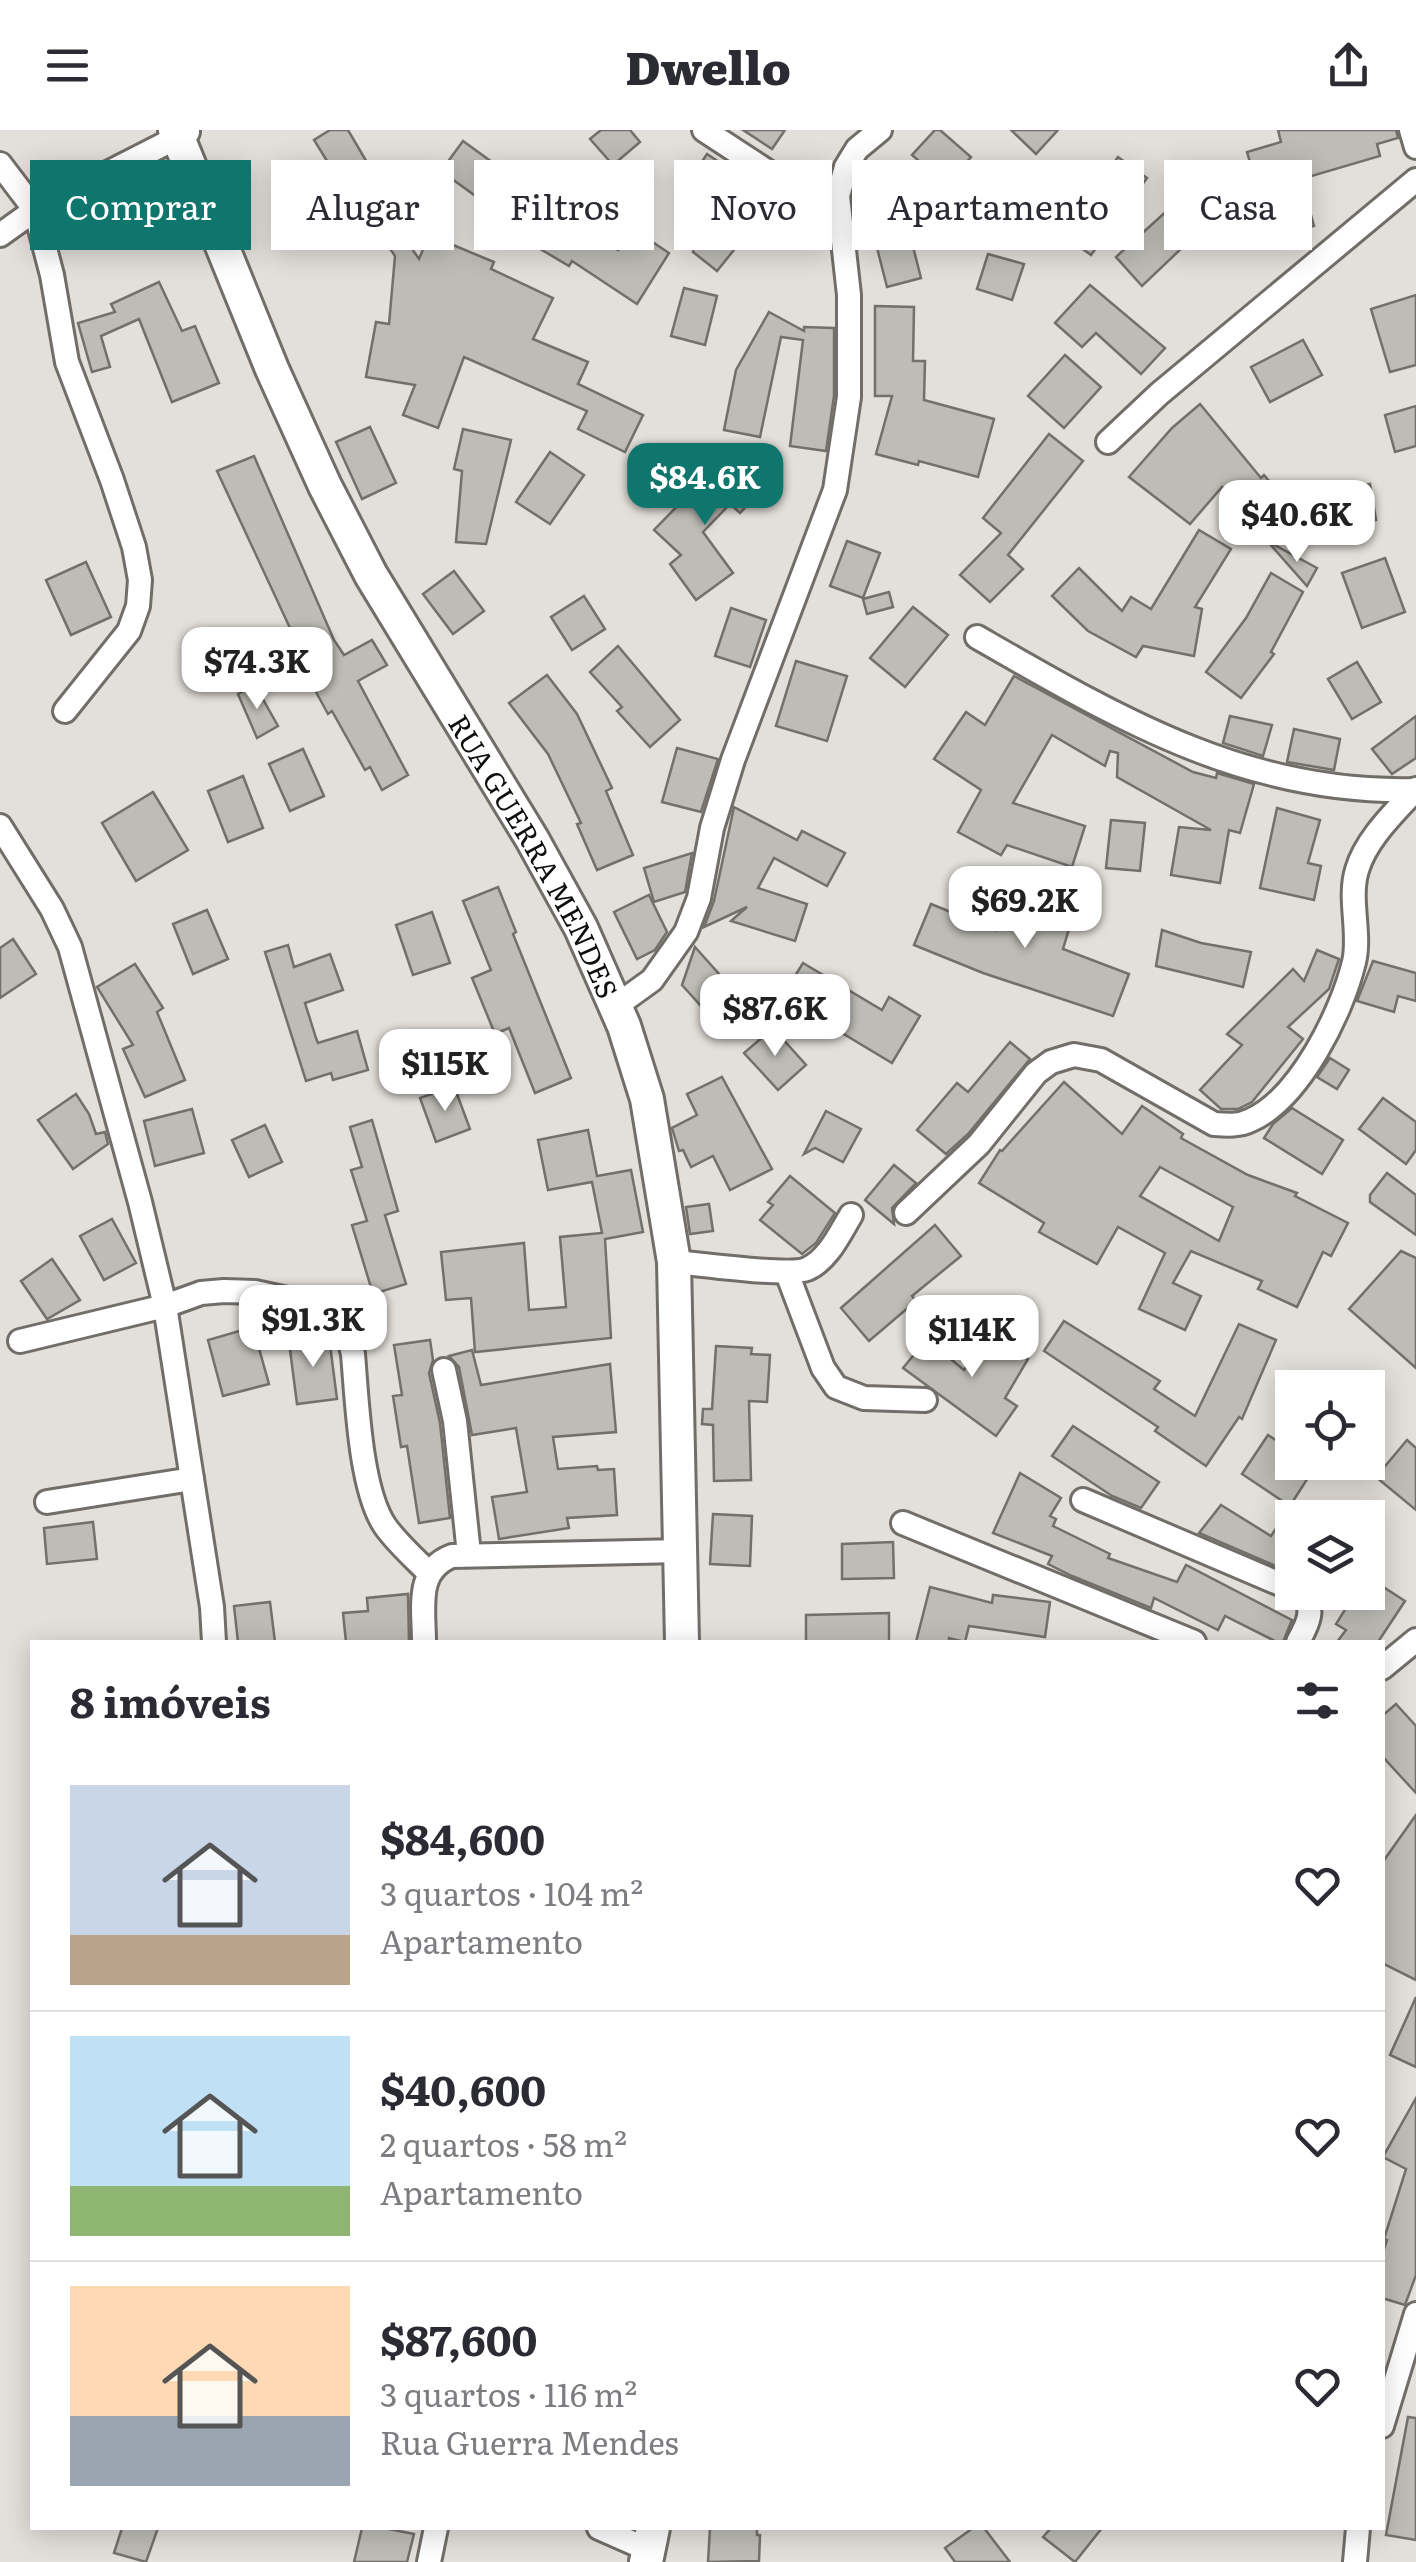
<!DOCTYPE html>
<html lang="pt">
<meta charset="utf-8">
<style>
body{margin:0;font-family:Literata,serif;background:#f2f2f3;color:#2b2b33;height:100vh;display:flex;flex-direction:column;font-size:38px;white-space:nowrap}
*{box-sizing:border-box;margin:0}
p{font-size:32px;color:#7c7c81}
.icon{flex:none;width:55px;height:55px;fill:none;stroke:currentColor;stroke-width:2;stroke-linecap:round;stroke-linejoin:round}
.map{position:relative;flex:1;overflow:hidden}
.drawer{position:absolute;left:30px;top:1510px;width:1355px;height:890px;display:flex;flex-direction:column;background:#fff;border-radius:0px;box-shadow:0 5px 25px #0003}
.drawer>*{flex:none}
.guide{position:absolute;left:30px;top:30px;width:1358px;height:90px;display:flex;gap:20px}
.controls{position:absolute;left:1275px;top:1240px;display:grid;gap:20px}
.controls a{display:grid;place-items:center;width:110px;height:110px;border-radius:0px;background:#fff;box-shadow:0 5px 25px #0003;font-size:50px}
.price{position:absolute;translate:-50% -85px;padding:0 22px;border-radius:20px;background:#fff;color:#222;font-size:32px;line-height:65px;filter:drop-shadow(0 2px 5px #0008)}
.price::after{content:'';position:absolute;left:50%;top:60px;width:30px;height:22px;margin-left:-15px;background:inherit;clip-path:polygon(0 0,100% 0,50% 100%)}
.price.active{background:#0f766e;color:#fff}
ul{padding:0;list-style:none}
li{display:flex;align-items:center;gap:30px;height:250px;padding:0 40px}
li+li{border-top:2px solid #e1e1e2}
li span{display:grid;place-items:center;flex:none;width:280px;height:200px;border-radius:0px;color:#555}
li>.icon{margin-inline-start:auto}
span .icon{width:120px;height:120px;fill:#fffc;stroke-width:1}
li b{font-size:42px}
h2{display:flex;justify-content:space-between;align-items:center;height:120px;padding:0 40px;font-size:42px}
.chip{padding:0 35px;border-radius:0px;background:#fff;box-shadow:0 5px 25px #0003;font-size:35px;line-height:90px}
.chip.active{background:#0f766e;color:#fff}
header{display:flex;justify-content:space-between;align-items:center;height:130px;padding:0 40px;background:#fff;font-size:45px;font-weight:800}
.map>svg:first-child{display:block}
</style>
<header><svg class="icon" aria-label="menu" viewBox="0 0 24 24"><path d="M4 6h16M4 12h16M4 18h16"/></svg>Dwello<svg class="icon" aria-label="share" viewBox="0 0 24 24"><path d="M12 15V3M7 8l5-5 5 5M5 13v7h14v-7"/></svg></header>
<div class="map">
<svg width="1416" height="2432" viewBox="0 0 1416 2432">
<rect width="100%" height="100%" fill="#e3dfda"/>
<!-- building -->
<g fill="#bebcb6" stroke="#73706c" stroke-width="2.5" fill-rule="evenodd">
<polygon points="330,0 348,0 368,34 358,40 419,129 429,105 494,132 491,139 553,168 533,209 588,232 578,254 643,285 625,322 578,299 587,281 464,227 438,298 403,285 415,255 366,247 376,192 389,194 395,126 343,50 340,52 314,10"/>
<polygon points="601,0 630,0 640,12 613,35 590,9"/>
<polygon points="743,0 785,0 772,19"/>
<polygon points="935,0 940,0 971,27 946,55 912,25"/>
<polygon points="1011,0 1058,0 1036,24"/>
<polygon points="1278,0 1396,0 1398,8 1377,14 1380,26 1301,49 1314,96 1286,104 1274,63 1260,66 1247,22 1281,12"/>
<polygon points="463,11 514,48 492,78 441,41"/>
<polygon points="707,24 752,54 724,95 742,110 717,141 693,122 708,66 688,53"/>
<polygon points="1118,27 1147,48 1091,125 1062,104"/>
<polygon points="1203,48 1228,74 1142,156 1116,127"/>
<polygon points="536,68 543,68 575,92 583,82 596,90 590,101 618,120 633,99 669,123 637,174 572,131 569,136 515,104"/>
<polygon points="1010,79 1024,98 1008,110 994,92"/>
<polygon points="909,101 921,148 887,157 875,110"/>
<polygon points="988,124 1024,134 1012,170 977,159"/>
<polygon points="159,152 182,201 195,196 219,253 172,272 139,189 101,206 110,237 92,242 78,193 115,182 111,174"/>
<polygon points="1090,155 1165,218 1141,244 1096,203 1082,217 1055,193"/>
<polygon points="684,158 717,166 705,215 671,206"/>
<polygon points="1416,165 1416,235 1390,242 1371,179"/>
<polygon points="875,176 914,177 913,231 925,231 924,270 994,289 978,347 919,331 918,335 876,324 892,266 875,266"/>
<polygon points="769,182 804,201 804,197 834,198 834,266 826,321 790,316 803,210 781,207 760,307 724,300 736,240"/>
<polygon points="1303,210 1322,245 1270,272 1251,237"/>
<polygon points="1065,225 1101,257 1064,298 1028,266"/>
<polygon points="1200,274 1261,348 1264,345 1297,384 1266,409 1222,357 1190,394 1129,347 1172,298"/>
<polygon points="1416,276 1416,316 1395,322 1385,285"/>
<polygon points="370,297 396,353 362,369 336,312"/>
<polygon points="463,299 511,310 486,414 456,412 462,341 454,339"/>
<polygon points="1049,304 1083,331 1008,425 1023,439 990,472 960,445 1001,403 983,388"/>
<polygon points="550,322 584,345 550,394 516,372"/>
<polygon points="254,326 334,510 344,525 372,510 387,535 358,551 408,645 382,660 370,637 365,640 332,581 328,584 298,529 303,526 217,341"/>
<polygon points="728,330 761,361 740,383 730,374 703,402 733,443 696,470 670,434 681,425 654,400 690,363 693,366"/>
<polygon points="1370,354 1376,390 1329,398 1323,363"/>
<polygon points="1199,400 1231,419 1195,477 1202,479 1194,526 1143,516 1136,527 1088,501 1052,466 1079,438 1122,481 1131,467 1151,479"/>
<polygon points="847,411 880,423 863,468 830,456"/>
<polygon points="1271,413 1317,438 1307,456 1270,414"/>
<polygon points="1385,428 1405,482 1362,498 1342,443"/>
<polygon points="86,432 111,487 71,505 46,450"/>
<polygon points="454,441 484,481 453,504 423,464"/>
<polygon points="1271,443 1303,462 1271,522 1274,524 1241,568 1206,542 1246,488"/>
<polygon points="889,462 893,477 867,484 863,469"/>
<polygon points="584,466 605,499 572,520 551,487"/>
<polygon points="913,477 948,505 905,557 870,528"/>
<polygon points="731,478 766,490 750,537 715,526"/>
<polygon points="618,516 680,590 650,617 617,581 622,577 590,542"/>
<polygon points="796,531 847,546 827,611 776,596"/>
<polygon points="1357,532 1381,572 1352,589 1328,549"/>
<polygon points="547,545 577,584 612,658 606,661 633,725 597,740 577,694 581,693 548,624 509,573"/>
<polygon points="1014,546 1193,642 1216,648 1217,643 1254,654 1240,703 1229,700 1220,753 1171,745 1179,697 1211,700 1117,647 1118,623 1110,621 1105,636 1052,605 1013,673 1085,696 1072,737 1007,715 1001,725 958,702 981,660 934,629 966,582 985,595"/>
<polygon points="255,555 278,596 257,608 238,564"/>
<polygon points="1230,586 1272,595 1263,626 1223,613"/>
<polygon points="1416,586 1416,628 1392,644 1372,619"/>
<polygon points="1294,599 1340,609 1334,640 1287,632"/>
<polygon points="677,618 718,629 701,682 662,672"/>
<polygon points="303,619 324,666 290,681 269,634"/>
<polygon points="243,646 263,698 228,712 208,661"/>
<polygon points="153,662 188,720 136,751 102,693"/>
<polygon points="734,677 797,710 802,701 845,723 827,756 774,728 758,758 807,774 795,811 731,791 747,777 704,797 714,771"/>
<polygon points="1277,678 1320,690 1308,733 1321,736 1314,770 1260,758"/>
<polygon points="1111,690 1145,693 1140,741 1106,738"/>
<polygon points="692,723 685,762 654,772 644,738"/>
<polygon points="498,757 516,802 513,804 571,948 535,963 509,898 495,904 472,848 491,840 463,771"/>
<polygon points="1008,758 1075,779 1063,819 1129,844 1113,886 983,843 914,815 931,774 995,800"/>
<polygon points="649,765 667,802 655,820 637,829 614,782"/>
<polygon points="207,780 228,829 193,844 173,794"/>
<polygon points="432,782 450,833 413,845 396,795"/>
<polygon points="1162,800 1201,813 1251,822 1243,857 1156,836"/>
<polygon points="13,809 36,844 0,868 0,818"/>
<polygon points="288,815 294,837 330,824 343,860 305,873 316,908 318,913 357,901 368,940 333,950 331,943 306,951 265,822"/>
<polygon points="695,817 736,863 710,886 682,855"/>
<polygon points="1317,820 1339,829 1329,859 1288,897 1303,909 1252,972 1238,979 1221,979 1200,960 1242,915 1227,904 1293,839 1304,851"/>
<polygon points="1373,831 1416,843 1416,871 1398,866 1394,882 1357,871"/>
<polygon points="803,833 882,880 889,867 920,886 892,933 782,867"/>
<polygon points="135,834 163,878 157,882 185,950 145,967 123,919 133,915 97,857"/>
<polygon points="773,898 806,935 778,960 744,923"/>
<polygon points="1010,912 1030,929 968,1004 946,1024 917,1000 957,953 968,962"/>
<polygon points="1330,928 1349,940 1337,959 1317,947"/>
<polygon points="722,947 772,1039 730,1060 713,1026 691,1037 683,1020 679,1021 672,998 697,985 687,964"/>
<path d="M1064,952L1122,1004L1142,976L1183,1004L1181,1008L1248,1045L1297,1063L1295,1066L1348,1093L1331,1126L1323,1122L1297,1177L1258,1159L1262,1151L1191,1121L1173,1153L1201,1166L1185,1200L1139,1179L1165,1123L1118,1097L1097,1134L1039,1102L1044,1093L979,1053L1000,1020L1002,1021ZM1160,1037L1233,1077L1219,1111L1140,1066Z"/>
<polygon points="454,956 470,999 436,1012 420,968"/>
<polygon points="76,964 89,984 96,1004 105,1002 108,1014 73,1039 38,990"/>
<polygon points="1383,968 1416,992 1416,1020 1406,1034 1359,999"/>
<polygon points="1292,978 1343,1010 1322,1044 1264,1008 1273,994"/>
<polygon points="192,979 204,1023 155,1036 144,991"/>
<polygon points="826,981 861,999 843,1032 815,1018 804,1024"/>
<polygon points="372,990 398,1081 385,1085 406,1154 373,1164 352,1095 367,1091 351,1040 362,1037 350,997"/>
<polygon points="265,995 282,1032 249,1047 232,1010"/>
<polygon points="588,1000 597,1046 631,1040 643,1102 605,1109 611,1208 475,1222 471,1168 446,1170 441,1122 524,1113 529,1180 566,1177 560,1107 602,1103 592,1052 548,1060 538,1010"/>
<polygon points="894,1035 916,1053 892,1078 894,1094 865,1070"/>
<polygon points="1387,1043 1416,1065 1416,1105 1370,1072 1370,1065"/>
<polygon points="790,1046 835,1083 816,1113 802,1124 760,1090 773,1075 768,1072"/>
<polygon points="709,1074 713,1101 690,1104 686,1077"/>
<polygon points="112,1089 136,1133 104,1150 80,1106"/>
<polygon points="935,1095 961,1126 912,1166 916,1171 869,1211 841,1178"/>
<polygon points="1401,1121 1416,1128 1416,1238 1349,1179"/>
<polygon points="52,1129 80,1170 47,1189 21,1151"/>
<polygon points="1064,1191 1160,1251 1154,1259 1195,1286 1239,1194 1276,1210 1242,1289 1239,1287 1206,1336 1155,1301 1158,1297 1044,1221"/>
<polygon points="253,1197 269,1254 223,1266 208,1210"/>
<polygon points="984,1205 1028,1229 1005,1268 1017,1276 996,1306 903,1238 927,1209 964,1240"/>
<polygon points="329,1207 337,1269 297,1274 289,1212"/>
<polygon points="430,1210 433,1230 429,1243 440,1293 450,1388 419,1393 407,1316 401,1317 393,1266 402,1265 394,1215"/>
<polygon points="716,1216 752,1218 751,1224 770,1225 767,1272 749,1271 751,1350 714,1351 713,1295 702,1294 703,1279 712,1279"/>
<polygon points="472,1220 481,1255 610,1234 616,1302 553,1307 558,1339 597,1336 598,1340 614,1339 617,1385 567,1388 569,1398 499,1409 492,1367 527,1362 516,1298 472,1305 459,1237 449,1226"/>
<polygon points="1073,1296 1159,1352 1141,1378 1112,1366 1052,1326"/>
<polygon points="1268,1305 1292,1321 1292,1332 1318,1332 1290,1376 1242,1344"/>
<polygon points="1407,1310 1416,1318 1416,1380 1376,1347"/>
<polygon points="1020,1343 1061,1368 1050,1386 1056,1389 1053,1396 1110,1424 1108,1428 1177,1452 1186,1435 1292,1490 1283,1512 1277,1512 1225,1486 1218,1500 1154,1468 1151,1478 1072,1446 1048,1434 1052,1426 993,1403"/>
<polygon points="1221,1375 1271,1406 1277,1397 1292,1406 1292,1443 1199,1403"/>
<polygon points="713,1384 752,1386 750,1436 710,1434"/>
<polygon points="93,1392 97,1429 47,1434 44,1398"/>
<polygon points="893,1412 894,1448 842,1449 842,1414"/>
<polygon points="1368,1447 1405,1471 1378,1512 1337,1512 1346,1500 1336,1494 1356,1462 1368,1462"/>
<polygon points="930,1457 992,1473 993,1465 1050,1472 1045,1507 969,1496 965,1512 949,1508 949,1512 916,1512"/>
<polygon points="408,1464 409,1512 346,1512 343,1483 368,1481 367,1468"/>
<polygon points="270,1472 275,1512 238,1512 234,1476"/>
<polygon points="889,1483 889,1512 806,1512 806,1485"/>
<polygon points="1396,1574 1416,1596 1416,1663 1382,1626 1382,1586"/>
<polygon points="1416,1685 1416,1850 1382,1833 1382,1733"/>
<polygon points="1416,1867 1416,1937 1390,1925"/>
<polygon points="1416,1968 1416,2145 1405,2175 1382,2168 1382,2125 1387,2110 1384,2109 1406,2039 1383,2027"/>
<polygon points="1408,2287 1416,2288 1416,2410 1386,2405"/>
<polygon points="122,2398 158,2398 146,2432 114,2423"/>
<polygon points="362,2398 384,2398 414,2404 407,2432 354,2432"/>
<polygon points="710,2398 757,2398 757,2405 760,2405 759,2431 708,2432"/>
<polygon points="973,2398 984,2398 1010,2432 955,2432 945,2418"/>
<polygon points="1051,2398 1102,2398 1075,2432 1043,2407"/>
</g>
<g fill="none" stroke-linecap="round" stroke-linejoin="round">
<defs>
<g id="street">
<polyline points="704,0 840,89"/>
<polyline points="1411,0 1416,17"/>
<polyline points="0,34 35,80 52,145 67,232 112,350 134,417 140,450 138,476 129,501 65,581"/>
<polyline points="0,105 35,80 188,2"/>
<polyline points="1108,312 1159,264 1416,50"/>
<path d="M977,507C1118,588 1247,665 1416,660"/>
<polyline points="0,696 52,779 70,817 140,1072 165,1176 212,1477 214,1512"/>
<polyline points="616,876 652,850 686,802 699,768 712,698 733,630 835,360 849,267 849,165 838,66 846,37 857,19 880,0"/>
<path d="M906,1083L979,1014L1036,943L1051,932L1074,925L1101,930L1214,994C1227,995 1239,996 1251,990C1300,968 1342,882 1354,832C1361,803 1348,769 1357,740C1366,709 1395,682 1416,659"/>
<path d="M674,1132C700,1134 789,1147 807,1139C828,1130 840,1103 851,1085"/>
<polyline points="787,1143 823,1238 836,1257 864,1268 925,1270"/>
<path d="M20,1211L165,1176L201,1163L224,1161L255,1162L315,1175L333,1183L348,1205L353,1224C357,1270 360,1359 385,1396C397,1413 413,1427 428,1442"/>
<polyline points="444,1240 455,1291 469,1424"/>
<polyline points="1083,1370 1292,1459"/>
<polyline points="47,1372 192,1349"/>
<polyline points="903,1393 1194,1512"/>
<path d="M424,1512C424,1478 415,1440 452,1426L682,1421"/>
<path d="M1298,1512C1307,1495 1317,1479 1301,1462"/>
<polyline points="1382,1538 1416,1510"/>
<polyline points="1382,2296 1416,2184"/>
<polyline points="599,2398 649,2420"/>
<polyline points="429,2432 436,2398"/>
<polyline points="1355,2432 1358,2398"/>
</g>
<g id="secondary">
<path id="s1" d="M175,0L272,239L325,356L371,445L532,709L581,798L624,896L647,969L674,1132L682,1512"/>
<polyline points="646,2432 653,2398"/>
</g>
</defs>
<!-- street casing -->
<use href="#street" stroke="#716e69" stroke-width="28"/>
<!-- secondary casing -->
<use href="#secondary" stroke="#716e69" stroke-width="38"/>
<!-- street -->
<use href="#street" stroke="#fff" stroke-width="22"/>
<!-- secondary -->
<use href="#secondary" stroke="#fff" stroke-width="32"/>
</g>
<g text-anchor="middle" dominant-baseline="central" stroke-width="8" stroke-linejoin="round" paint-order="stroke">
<!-- street labels -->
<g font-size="28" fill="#0f0e0d" stroke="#f0ede7">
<text stroke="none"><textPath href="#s1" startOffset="812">RUA GUERRA MENDES</textPath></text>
</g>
</g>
</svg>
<div class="controls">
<a><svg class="icon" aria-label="locate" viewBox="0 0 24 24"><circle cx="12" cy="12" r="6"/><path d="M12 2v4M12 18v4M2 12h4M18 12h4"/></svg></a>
<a><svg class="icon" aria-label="layers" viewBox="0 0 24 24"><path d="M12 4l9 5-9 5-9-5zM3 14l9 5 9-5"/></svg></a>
</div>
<b class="price active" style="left:705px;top:398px">$84.6K</b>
<b class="price" style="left:1297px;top:435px">$40.6K</b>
<b class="price" style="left:257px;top:582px">$74.3K</b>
<b class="price" style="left:1025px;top:821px">$69.2K</b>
<b class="price" style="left:775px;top:929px">$87.6K</b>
<b class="price" style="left:445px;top:984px">$115K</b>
<b class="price" style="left:313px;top:1240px">$91.3K</b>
<b class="price" style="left:972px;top:1250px">$114K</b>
<div class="guide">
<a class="chip active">Comprar</a>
<a class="chip">Alugar</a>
<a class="chip">Filtros</a>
<a class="chip">Novo</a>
<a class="chip">Apartamento</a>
<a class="chip">Casa</a>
</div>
<section class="drawer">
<h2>8 imóveis<svg class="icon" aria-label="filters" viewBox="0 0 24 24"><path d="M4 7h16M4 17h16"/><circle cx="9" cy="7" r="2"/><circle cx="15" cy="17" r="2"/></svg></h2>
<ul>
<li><span style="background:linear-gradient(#c9d6e8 75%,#b9a48a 0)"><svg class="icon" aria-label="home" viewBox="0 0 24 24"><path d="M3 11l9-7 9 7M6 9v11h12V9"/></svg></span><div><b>$84,600</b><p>3 quartos · 104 m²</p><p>Apartamento</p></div><svg class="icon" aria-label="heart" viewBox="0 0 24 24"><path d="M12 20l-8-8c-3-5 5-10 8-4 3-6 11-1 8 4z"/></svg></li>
<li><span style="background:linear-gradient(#bfe0f5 75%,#8fb573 0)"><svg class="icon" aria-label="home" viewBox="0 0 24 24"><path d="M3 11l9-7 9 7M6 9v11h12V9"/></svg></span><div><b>$40,600</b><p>2 quartos · 58 m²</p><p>Apartamento</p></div><svg class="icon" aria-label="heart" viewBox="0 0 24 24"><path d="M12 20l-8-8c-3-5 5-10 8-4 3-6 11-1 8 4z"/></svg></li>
<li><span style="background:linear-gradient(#ffd9b3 65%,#9aa5b1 0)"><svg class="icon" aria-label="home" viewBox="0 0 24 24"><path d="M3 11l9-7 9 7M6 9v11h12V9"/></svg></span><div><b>$87,600</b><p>3 quartos · 116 m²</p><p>Rua Guerra Mendes</p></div><svg class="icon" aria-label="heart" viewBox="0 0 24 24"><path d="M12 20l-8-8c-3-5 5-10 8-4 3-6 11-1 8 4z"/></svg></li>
</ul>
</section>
</div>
